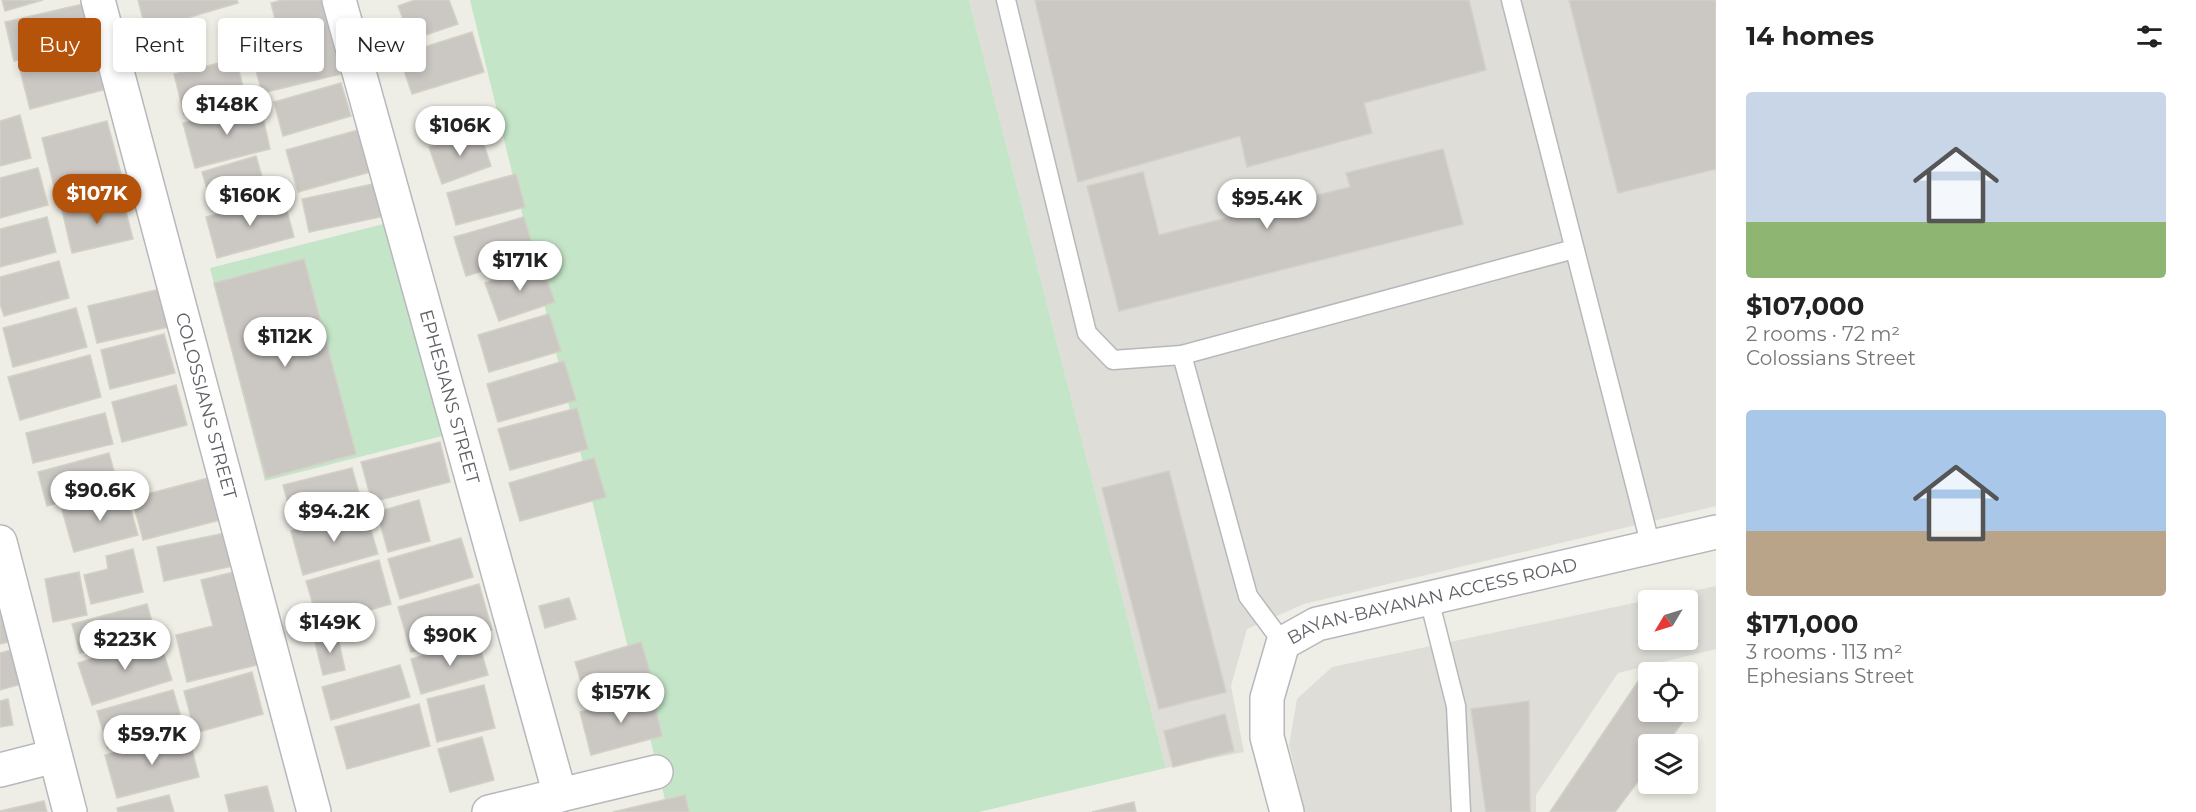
<!DOCTYPE html>
<meta charset="utf-8">
<style>
body{margin:0;font-family:Montserrat,sans-serif;background:#f2f2f2;color:#222;height:100vh;display:flex;flex-direction:column;font-size:22px;white-space:nowrap}
*{box-sizing:border-box;margin:0}
p{font-size:20px;color:#767676}
.icon{flex:none;width:33px;height:33px;fill:none;stroke:currentColor;stroke-width:2;stroke-linecap:round;stroke-linejoin:round}
.map{position:relative;flex:1;overflow:hidden}
.drawer{display:flex;flex-direction:column;background:#fff;width:480px}
.drawer>*{flex:none}
.hud{position:absolute;left:18px;top:18px;width:570px;height:54px;display:flex;gap:12px}
.needle{width:39px;rotate:232deg}
.controls{position:absolute;left:1638px;top:590px;display:grid;gap:12px}
.controls a{display:grid;place-items:center;width:60px;height:60px;border-radius:6px;background:#fff;box-shadow:0 3px 9px #0003;font-size:30px}
.price{position:absolute;translate:-50% -51px;padding:0 14px;border-radius:21px;background:#fff;color:#222;font-size:20px;line-height:39px;filter:drop-shadow(0 2px 3px #0008)}
.price::after{content:'';position:absolute;left:50%;top:36px;width:18px;height:14px;margin-left:-9px;background:inherit;clip-path:polygon(0 0,100% 0,50% 100%)}
.price.selected{background:#b45309;color:#fff}
ul{padding:0;list-style:none}
li{display:grid;align-content:center;gap:12px;height:318px;padding:0 30px}
li span{display:grid;place-items:center;height:186px;border-radius:6px;color:#555}
li>.icon{margin-inline-start:auto}
span .icon{width:108px;height:108px;fill:#fffc;stroke-width:1}
li b{font-size:26px}
h2{display:flex;justify-content:space-between;align-items:center;height:72px;padding:0 30px;font-size:26px}
.pill{padding:0 21px;border-radius:6px;background:#fff;box-shadow:0 3px 9px #0003;font-size:21px;line-height:54px}
.pill.selected{background:#b45309;color:#fff}
main{display:flex;flex:1;min-height:0}
.map>svg:first-child{display:block}
</style>
<main>
<div class="map">
<svg width="1716" height="812" viewBox="0 0 1716 812">
<rect width="100%" height="100%" fill="#efeee6"/>
<!-- industrial -->
<g fill="#deddd8">
<polygon points="969,0 1716,0 1716,506 1304,604 1247,629 1231,686 1244,752 1166,768"/>
<polygon points="1716,586 1716,649 1618,673 1536,795 1536,812 1305,812 1289,745 1297,699 1332,667 1648,600 1648,639 1688,639 1688,600 1650,600"/>
</g>
<!-- green -->
<g fill="#c5e5c8">
<polygon points="470,0 969,0 1166,768 979,812 668,812"/>
<polygon points="395,221 450,434 265,481 210,268"/>
</g>
<!-- building -->
<g fill="#cbc8c4" stroke="#d3d0c5" stroke-width="1.5">
<polygon points="2,0 43,0 5,11"/>
<polygon points="138,0 237,0 238,3 146,30"/>
<polygon points="282,0 333,0 344,45 335,48 341,74 262,93 251,51 281,43 271,3"/>
<polygon points="415,0 449,0 458,24 411,40 398,6"/>
<polygon points="1035,0 1469,0 1486,70 1364,103 1372,133 1247,167 1240,136 1078,182"/>
<polygon points="1569,0 1716,0 1716,169 1618,193"/>
<polygon points="92,2 100,41 14,61 5,22"/>
<polygon points="472,32 484,72 412,94 399,55"/>
<polygon points="96,50 107,89 30,109 20,70"/>
<polygon points="236,59 246,99 184,114 174,74"/>
<polygon points="341,83 351,116 283,136 274,102"/>
<polygon points="260,104 270,149 195,168 183,123"/>
<polygon points="20,115 31,158 0,166 0,121"/>
<polygon points="107,121 124,185 58,202 42,138"/>
<polygon points="362,129 374,171 298,192 286,150"/>
<polygon points="479,130 491,166 442,184 429,147"/>
<polygon points="1443,149 1463,224 1119,311 1087,186 1143,172 1159,235 1350,187 1346,173"/>
<polygon points="256,156 267,194 213,209 202,172"/>
<polygon points="38,168 48,205 0,218 0,178"/>
<polygon points="516,174 525,207 456,225 447,193"/>
<polygon points="378,183 385,216 309,232 302,199"/>
<polygon points="122,196 133,239 72,253 62,210"/>
<polygon points="283,196 294,237 217,258 206,217"/>
<polygon points="47,217 56,252 0,267 0,229"/>
<polygon points="524,217 535,255 466,276 454,237"/>
<polygon points="304,259 356,454 266,478 214,283"/>
<polygon points="59,261 69,298 4,316 0,304 0,277"/>
<polygon points="541,264 555,302 499,321 485,283"/>
<polygon points="169,287 178,325 97,343 88,306"/>
<polygon points="76,308 87,347 13,367 3,328"/>
<polygon points="549,314 561,351 489,372 478,335"/>
<polygon points="164,334 175,373 110,389 101,350"/>
<polygon points="90,355 101,397 20,420 8,377"/>
<polygon points="564,361 576,400 498,422 487,384"/>
<polygon points="176,385 187,425 122,442 112,402"/>
<polygon points="577,408 588,449 510,470 498,429"/>
<polygon points="105,413 113,444 33,463 26,433"/>
<polygon points="440,442 450,482 372,502 361,462"/>
<polygon points="109,453 118,486 47,506 38,472"/>
<polygon points="594,458 606,497 520,521 509,483"/>
<polygon points="352,468 362,504 293,522 283,485"/>
<polygon points="1169,471 1226,692 1159,709 1102,488"/>
<polygon points="216,476 228,518 143,540 132,498"/>
<polygon points="126,493 138,535 74,552 62,510"/>
<polygon points="419,500 430,541 388,552 377,512"/>
<polygon points="365,510 378,554 303,575 291,531"/>
<polygon points="230,532 238,565 164,581 157,547"/>
<polygon points="461,538 473,577 400,599 388,559"/>
<polygon points="133,549 143,592 91,604 84,575 108,569 106,556"/>
<polygon points="379,560 391,604 319,625 306,581"/>
<polygon points="238,571 261,664 187,682 176,635 213,626 201,580"/>
<polygon points="79,572 87,615 53,622 45,579"/>
<polygon points="479,584 492,630 411,652 398,607"/>
<polygon points="569,598 576,619 545,628 539,606"/>
<polygon points="147,604 155,633 80,653 72,624"/>
<polygon points="0,609 9,642 0,644"/>
<polygon points="337,633 345,670 323,675 314,638"/>
<polygon points="159,638 172,680 92,705 78,663"/>
<polygon points="478,640 488,675 421,694 411,659"/>
<polygon points="641,642 653,682 587,701 575,662"/>
<polygon points="15,649 25,683 0,690 0,653"/>
<polygon points="400,665 410,697 331,720 322,687"/>
<polygon points="1645,671 1648,673 1648,711 1688,711 1688,702 1694,707 1666,744 1648,744 1648,768 1615,812 1550,812"/>
<polygon points="252,672 263,714 195,733 184,691"/>
<polygon points="484,685 495,728 437,742 427,699"/>
<polygon points="173,690 184,727 108,748 97,711"/>
<polygon points="652,693 662,736 591,755 580,712"/>
<polygon points="8,699 13,725 0,727 0,701"/>
<polygon points="1529,701 1530,812 1486,812 1471,709"/>
<polygon points="419,704 430,746 347,769 335,727"/>
<polygon points="1225,714 1234,751 1173,767 1164,731"/>
<polygon points="188,734 199,777 117,798 105,755"/>
<polygon points="482,737 494,780 450,792 438,749"/>
<polygon points="267,786 274,812 229,812 225,795"/>
<polygon points="169,795 174,812 118,812 117,808"/>
<polygon points="685,795 689,812 613,812"/>
<polygon points="44,801 47,812 0,812 0,811"/>
<polygon points="1134,802 1136,812 1092,812"/>
</g>
<g fill="none" stroke-linecap="round" stroke-linejoin="round">
<defs>
<g id="service">
<polyline points="1006,0 1087,333 1113,360 1182,355 1574,249"/>
<polyline points="1511,0 1651,547"/>
<polyline points="1182,355 1248,596 1283,643"/>
<polyline points="1429,599 1456,706 1461,812"/>
</g>
<g id="minor">
<path id="s1" d="M98,0L314,812"/>
<path id="s2" d="M339,0L560,795"/>
<polyline points="0,542 70,812"/>
<polyline points="0,770 55,756"/>
<polyline points="489,812 656,772"/>
</g>
<g id="tertiary">
<path id="s3" d="M1287,812L1267,737V698L1283,643L1317,624L1716,532"/>
</g>
</defs>
<!-- service casing -->
<use href="#service" stroke="#b6b8bc" stroke-width="21"/>
<!-- minor casing -->
<use href="#minor" stroke="#b6b8bc" stroke-width="36"/>
<!-- tertiary casing -->
<use href="#tertiary" stroke="#b6b8bc" stroke-width="36"/>
<!-- service -->
<use href="#service" stroke="#fff" stroke-width="18"/>
<!-- minor -->
<use href="#minor" stroke="#fff" stroke-width="33"/>
<!-- tertiary -->
<use href="#tertiary" stroke="#fff" stroke-width="33"/>
</g>
<g text-anchor="middle" dominant-baseline="central" stroke-width="4.5" stroke-linejoin="round" paint-order="stroke">
<!-- street labels -->
<g font-size="18" fill="#5e6066" stroke="#fff">
<text stroke="none"><textPath href="#s2" startOffset="412">EPHESIANS STREET</textPath></text>
<text stroke="none"><textPath href="#s1" startOffset="420">COLOSSIANS STREET</textPath></text>
<text stroke="none"><textPath href="#s3" startOffset="330">BAYAN-BAYANAN ACCESS ROAD</textPath></text>
</g>
</g>
</svg>
<div class="controls">
<a><svg class="needle" viewBox="-14 -14 28 28"><path d="M0-13l5 13h-10z" fill="#e53935"/><path d="M0 13l5-13h-10z" fill="#767676"/></svg></a>
<a><svg class="icon" aria-label="locate" viewBox="0 0 24 24"><circle cx="12" cy="12" r="6"/><path d="M12 2v4M12 18v4M2 12h4M18 12h4"/></svg></a>
<a><svg class="icon" aria-label="layers" viewBox="0 0 24 24"><path d="M12 4l9 5-9 5-9-5zM3 14l9 5 9-5"/></svg></a>
</div>
<b class="price" style="left:227px;top:136px">$148K</b>
<b class="price" style="left:460px;top:157px">$106K</b>
<b class="price selected" style="left:97px;top:225px">$107K</b>
<b class="price" style="left:250px;top:227px">$160K</b>
<b class="price" style="left:1267px;top:230px">$95.4K</b>
<b class="price" style="left:520px;top:292px">$171K</b>
<b class="price" style="left:285px;top:368px">$112K</b>
<b class="price" style="left:100px;top:522px">$90.6K</b>
<b class="price" style="left:334px;top:543px">$94.2K</b>
<b class="price" style="left:330px;top:654px">$149K</b>
<b class="price" style="left:450px;top:667px">$90K</b>
<b class="price" style="left:125px;top:671px">$223K</b>
<b class="price" style="left:621px;top:724px">$157K</b>
<b class="price" style="left:152px;top:766px">$59.7K</b>
<div class="hud">
<a class="pill selected">Buy</a>
<a class="pill">Rent</a>
<a class="pill">Filters</a>
<a class="pill">New</a>
</div>
</div>
<section class="drawer">
<h2>14 homes<svg class="icon" aria-label="filters" viewBox="0 0 24 24"><path d="M4 7h16M4 17h16"/><circle cx="9" cy="7" r="2"/><circle cx="15" cy="17" r="2"/></svg></h2>
<ul>
<li><span style="background:linear-gradient(#c9d6e8 70%,#8fb573 0)"><svg class="icon" aria-label="home" viewBox="0 0 24 24"><path d="M3 11l9-7 9 7M6 9v11h12V9"/></svg></span><div><b>$107,000</b><p>2 rooms · 72 m²</p><p>Colossians Street</p></div></li>
<li><span style="background:linear-gradient(#a9c7e8 65%,#b9a48a 0)"><svg class="icon" aria-label="home" viewBox="0 0 24 24"><path d="M3 11l9-7 9 7M6 9v11h12V9"/></svg></span><div><b>$171,000</b><p>3 rooms · 113 m²</p><p>Ephesians Street</p></div></li>
</ul>
</section>
</main>
